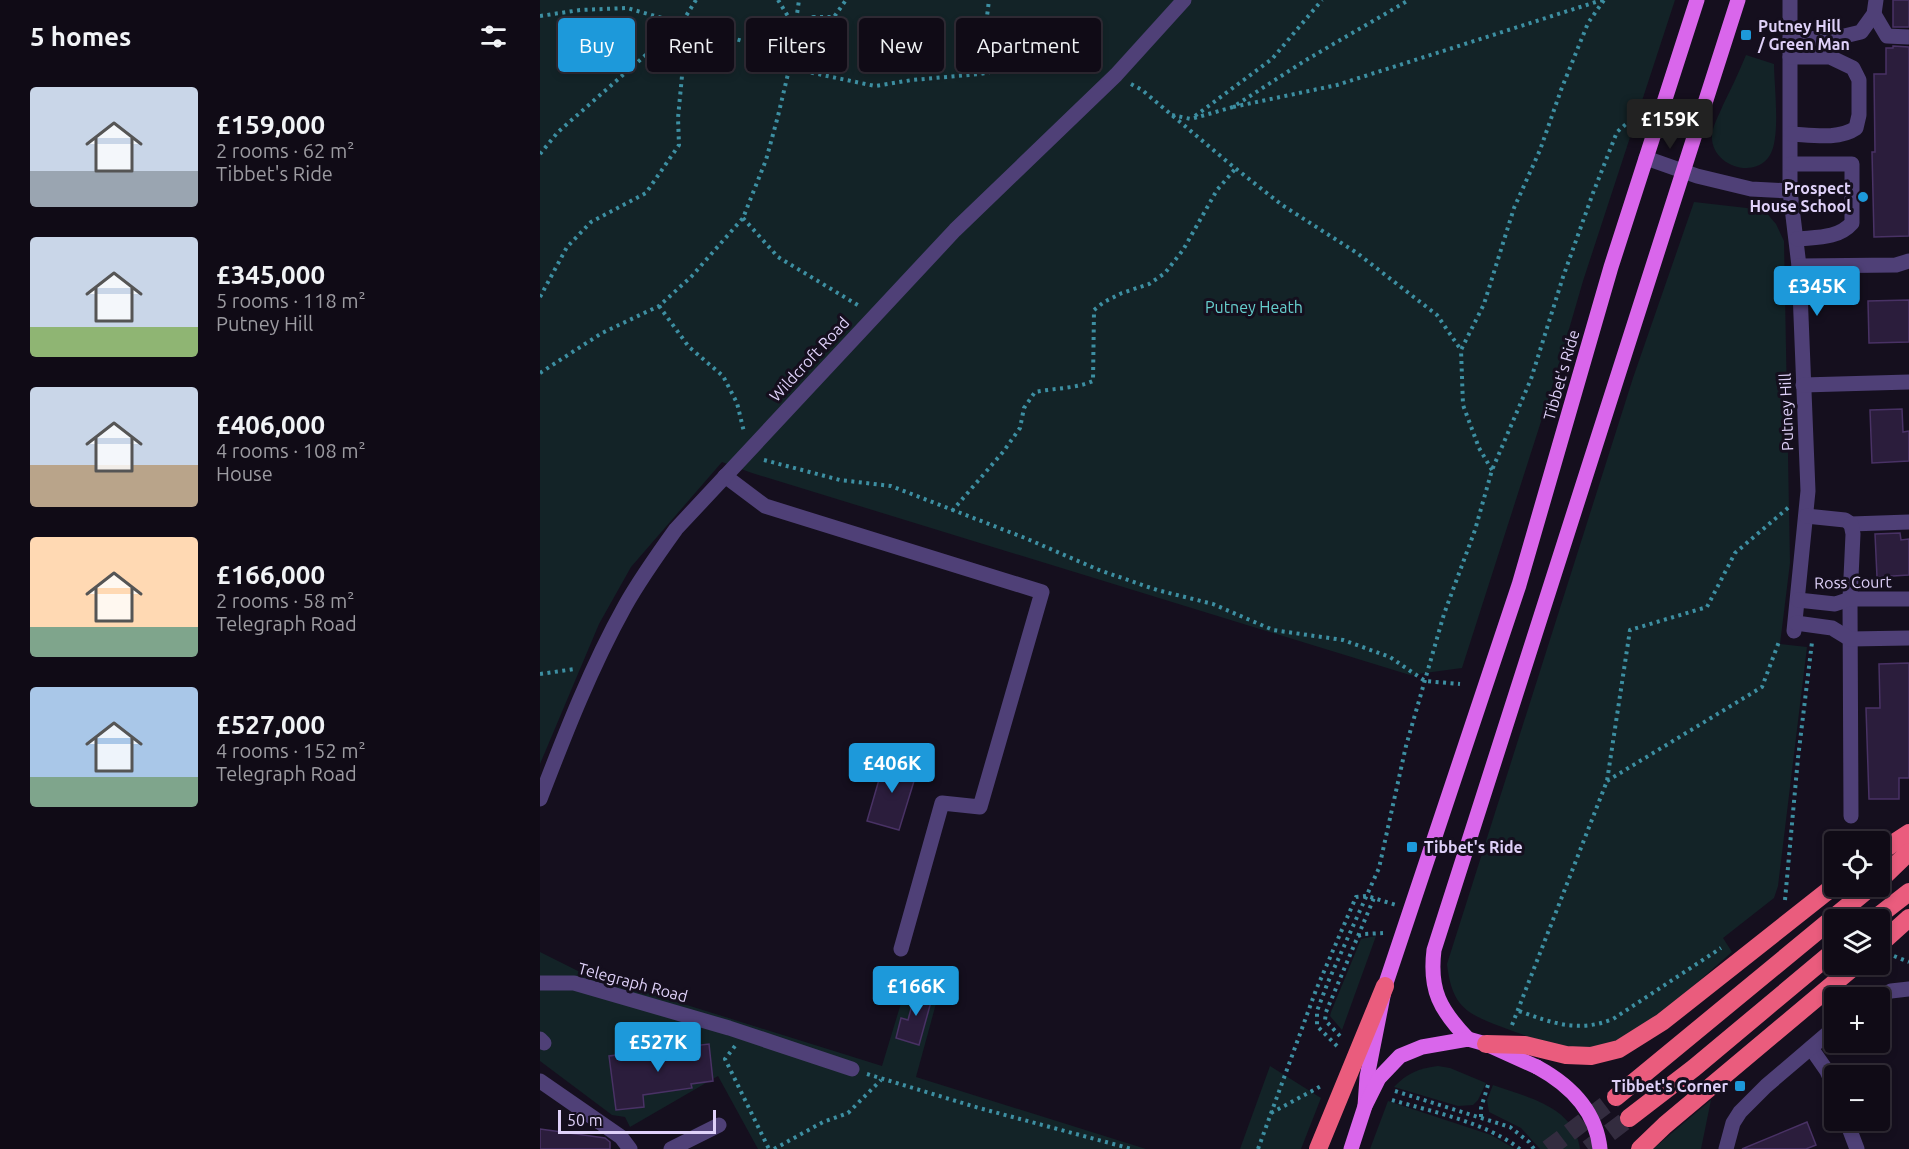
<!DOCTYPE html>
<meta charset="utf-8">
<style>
body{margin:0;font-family:Ubuntu,sans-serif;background:#19141f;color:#f1f3f6;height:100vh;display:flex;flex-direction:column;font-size:22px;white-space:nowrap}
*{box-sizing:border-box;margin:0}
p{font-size:20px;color:#9c9ba1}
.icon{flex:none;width:33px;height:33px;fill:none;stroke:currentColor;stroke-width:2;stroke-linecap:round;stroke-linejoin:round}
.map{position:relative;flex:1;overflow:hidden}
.sheet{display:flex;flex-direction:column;background:#100b16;width:540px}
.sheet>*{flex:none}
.guide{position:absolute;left:18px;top:18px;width:570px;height:54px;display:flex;gap:12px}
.controls{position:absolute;left:1284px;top:831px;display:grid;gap:12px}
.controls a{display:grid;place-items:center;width:66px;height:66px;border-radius:6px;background:#100b16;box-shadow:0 3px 9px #0003,0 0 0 2px #302b35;font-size:30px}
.scale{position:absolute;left:18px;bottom:15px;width:158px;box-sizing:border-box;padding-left:6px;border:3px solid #dfd1f9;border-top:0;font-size:16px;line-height:21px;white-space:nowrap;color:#dfd1f9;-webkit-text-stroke:4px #150f1e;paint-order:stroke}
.price{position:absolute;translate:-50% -51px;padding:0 14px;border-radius:6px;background:#1d99da;color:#fff;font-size:20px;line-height:39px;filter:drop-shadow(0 2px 3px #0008)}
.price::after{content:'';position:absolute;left:50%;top:36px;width:18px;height:14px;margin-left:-9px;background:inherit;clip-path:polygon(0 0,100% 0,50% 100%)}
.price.on{background:#222;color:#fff}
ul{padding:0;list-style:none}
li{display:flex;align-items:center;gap:18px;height:150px;padding:0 30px}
li span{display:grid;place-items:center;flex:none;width:168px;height:120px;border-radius:6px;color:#555}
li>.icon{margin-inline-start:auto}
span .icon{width:72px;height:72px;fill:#fffc;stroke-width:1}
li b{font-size:26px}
h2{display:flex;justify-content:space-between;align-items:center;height:72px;padding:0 30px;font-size:26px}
.tag{padding:0 21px;border-radius:6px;background:#100b16;box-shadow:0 3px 9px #0003,0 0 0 2px #302b35;font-size:21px;line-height:54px}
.tag.on{background:#1d99da;color:#fff}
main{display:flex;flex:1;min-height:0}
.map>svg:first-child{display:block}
</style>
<main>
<section class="sheet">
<h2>5 homes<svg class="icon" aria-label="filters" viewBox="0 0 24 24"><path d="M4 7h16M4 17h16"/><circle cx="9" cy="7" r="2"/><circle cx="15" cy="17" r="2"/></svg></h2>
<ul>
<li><span style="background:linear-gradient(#c9d6e8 70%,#9aa5b1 0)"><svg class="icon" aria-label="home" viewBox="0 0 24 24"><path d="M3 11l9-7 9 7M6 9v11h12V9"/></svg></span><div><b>£159,000</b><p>2 rooms · 62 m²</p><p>Tibbet's Ride</p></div></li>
<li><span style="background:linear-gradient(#c9d6e8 75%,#8fb573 0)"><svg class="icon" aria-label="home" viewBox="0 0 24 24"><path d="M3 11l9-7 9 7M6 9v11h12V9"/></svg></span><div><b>£345,000</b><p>5 rooms · 118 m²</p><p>Putney Hill</p></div></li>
<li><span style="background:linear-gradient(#c9d6e8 65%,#b9a48a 0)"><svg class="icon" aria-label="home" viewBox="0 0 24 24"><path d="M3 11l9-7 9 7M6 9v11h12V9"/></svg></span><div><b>£406,000</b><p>4 rooms · 108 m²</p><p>House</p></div></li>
<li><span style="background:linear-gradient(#ffd9b3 75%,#7fa58c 0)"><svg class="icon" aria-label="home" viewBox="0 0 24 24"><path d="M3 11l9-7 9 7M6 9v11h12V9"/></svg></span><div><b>£166,000</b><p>2 rooms · 58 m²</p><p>Telegraph Road</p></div></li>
<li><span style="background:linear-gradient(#a9c7e8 75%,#7fa58c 0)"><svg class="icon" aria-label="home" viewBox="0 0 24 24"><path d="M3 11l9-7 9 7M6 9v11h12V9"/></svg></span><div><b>£527,000</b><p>4 rooms · 152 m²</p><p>Telegraph Road</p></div></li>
</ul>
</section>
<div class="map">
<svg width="1369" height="1149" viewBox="0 0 1369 1149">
<rect width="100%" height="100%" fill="#150f1e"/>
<!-- green -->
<g fill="#132327">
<polygon points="0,0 1135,0 1043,281 1014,381 922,668 870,675 212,473 182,462 91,567 59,624 0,764"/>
<path d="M1206,55L1234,64C1234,85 1241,137 1230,155C1214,181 1170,165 1172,135C1173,125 1179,115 1183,105C1191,89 1199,72 1206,55Z"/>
<path d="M1154,202L1224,210L1236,224L1244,241L1250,563L1240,644L1267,647L1238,886L1234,898L1183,938L1192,952C1160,979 1089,1050 1046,1049C1016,1048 989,1037 962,1027C924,1013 912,1005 907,964L1093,378Z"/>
<polygon points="836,936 802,1030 790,1016 791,1012 821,939"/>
<polygon points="0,952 38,971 342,1066 368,980 400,989 376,1077 606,1149 218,1149 178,1076 90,1127 85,1117 72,1115 0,1061"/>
<polygon points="730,1066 781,1098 761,1149 700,1149"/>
<path d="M898,1066L910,1068L946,1083L938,1100L933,1105L918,1106L854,1087C867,1073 880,1068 898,1066Z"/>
<path d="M953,1085C987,1097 1035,1107 1040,1149H1000L981,1128L949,1112L947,1100Z"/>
<polygon points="1171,1100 1161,1149 1113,1149"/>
<polygon points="848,1101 951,1135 975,1149 830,1149"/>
</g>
<!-- building -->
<g fill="#2b1d3c" stroke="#493265" stroke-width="1.5">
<rect x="1353" y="0" width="16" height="27"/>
<polygon points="1353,46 1369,47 1369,236 1334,237 1332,152 1335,152 1334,74 1346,74 1346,48 1353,48"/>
<polygon points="1369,300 1369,342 1329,343 1328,301"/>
<polygon points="1362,409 1363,432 1369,431 1369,461 1332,463 1330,410"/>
<polygon points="1360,533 1361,540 1369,539 1369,575 1337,577 1335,534"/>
<polygon points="1369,663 1369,778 1359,778 1359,799 1329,799 1326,708 1340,708 1339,664"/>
<polygon points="345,759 378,768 359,830 327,821"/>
<polygon points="377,986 394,991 379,1045 356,1038 361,1018 368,1020"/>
<polygon points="169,1044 173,1081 151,1084 152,1088 103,1095 104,1107 76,1110 69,1056"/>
<polygon points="1267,1122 1276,1145 1266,1149 1202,1149"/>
<polygon points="0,1129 65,1138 70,1142 70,1149 0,1149"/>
</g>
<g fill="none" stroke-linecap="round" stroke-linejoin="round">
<!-- highway-tunnel -->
<g stroke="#332c3f" stroke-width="18" stroke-dasharray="18 9" stroke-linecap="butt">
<polyline points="1008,1149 1076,1097"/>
<polyline points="1048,1149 1089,1118"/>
</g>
<!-- path -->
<g stroke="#3d8fa2" stroke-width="4" stroke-dasharray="3 4.5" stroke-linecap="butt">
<polyline points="238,0 254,26"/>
<polyline points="0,16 40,10 87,8 206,42 252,57"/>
<polyline points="252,50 259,0"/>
<polyline points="249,68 335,86 372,80 440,74 526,58 557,69"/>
<polyline points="440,74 449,0"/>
<polyline points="591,84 602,90 690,164 742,205 817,253 897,315 921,350"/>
<polyline points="693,107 797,85 1062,0"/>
<polyline points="632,115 651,119 693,107 766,60 869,0"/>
<polyline points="655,116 732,59 782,0"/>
<polyline points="0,154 18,132 141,24 156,0"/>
<polyline points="203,218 238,257 321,307"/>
<polyline points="0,297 27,247 51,222 106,193 139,145 138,118 142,76 136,52 141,24"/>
<polyline points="119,306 149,347 183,376 197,403 204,432"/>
<polyline points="0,373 62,333 119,306 151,277 203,218 226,160 238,116 252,57 261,33 273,17 294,17 306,0"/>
<polyline points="224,460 300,480 351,486 485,538 559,570 617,590 673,604 733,630 803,640 850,657 885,681 920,684"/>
<polyline points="952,470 939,448 923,405 921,350 944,304 974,208 1000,150 1021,90 1048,23 1064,0"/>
<path d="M412,511L463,452L480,428L484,408L495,392C514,388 535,389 553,381L554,310L564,302L582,293L609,284L625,273L643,250L677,190L696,168"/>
<polyline points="0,674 35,669"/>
<polyline points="1067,781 1222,687 1240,639"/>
<polyline points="1245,900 1258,758 1272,642"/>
<polyline points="818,936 825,934 843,933"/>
<polyline points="1354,956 1369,962"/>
<path d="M979,1011C1012,1023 1038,1033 1073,1019L1181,948"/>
<polyline points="972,1025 1067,781 1090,630 1167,607 1195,553 1249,507"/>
<polyline points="800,1036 785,1020 786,1012 834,898"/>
<polyline points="195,1046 185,1059 229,1149"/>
<polyline points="797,1046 777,1026 777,1011 788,982 839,868 866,746 904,614 935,530 952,470 991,379 1023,277 1053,193 1077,132 1104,108"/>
<polyline points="327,1074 439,1108 592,1149"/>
<polyline points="855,1091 970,1127 989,1142 994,1149"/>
<path d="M852,1100C893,1112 945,1122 980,1149"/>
<polyline points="731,1113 783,1085"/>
<polyline points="941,1117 941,1108 948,1085"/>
<polyline points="234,1149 283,1122 308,1113 341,1080"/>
<polyline points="718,1149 776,990 816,897 827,896 856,905"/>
</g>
<!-- minor -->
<g stroke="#4f4077" stroke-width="15">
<polyline points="1250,0 1250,191 1259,266 1268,491 1254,631"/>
<polyline points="1334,14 1347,36 1369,37"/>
<polyline points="1250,39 1296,38 1321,32 1334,14 1336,0"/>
<path d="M1250,57H1290L1313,68L1319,80V115L1316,128C1299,140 1271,135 1251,134"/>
<polyline points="1106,158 1157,176 1211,189 1250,191"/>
<path d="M1251,164H1312V223C1298,239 1276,237 1257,239"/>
<polyline points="1259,266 1356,265 1369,261"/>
<polyline points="1263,385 1369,382"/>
<polyline points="185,476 225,506 502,592 440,807 402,803 361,949"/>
<polyline points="1266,516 1305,520 1311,524 1369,522"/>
<polyline points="1311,524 1313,534 1310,599 1311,816"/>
<polyline points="1258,600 1295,604 1310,599 1369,599"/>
<polyline points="1256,623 1292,628 1310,639 1369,638"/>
<path d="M0,799C25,734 51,667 85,606C100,579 118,554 136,529L415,230L576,75L644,0"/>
<polyline points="0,983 34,983 189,1028 312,1069"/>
<polyline points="1336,998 1351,991 1369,989"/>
<polyline points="0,1039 4,1043"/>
<polyline points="1271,1048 1287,1071 1294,1087"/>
<polyline points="0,1081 81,1137 90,1149"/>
<polyline points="1306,1120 1317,1149"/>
<polyline points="131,1149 179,1125"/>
<polyline points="1186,1149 1193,1123 1200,1112 1226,1086 1294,1028"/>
</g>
<!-- major -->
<g stroke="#d966eb" stroke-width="15">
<path d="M928,1039C900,1010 889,990 894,950L1198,0"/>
<polyline points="825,1106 827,1077 845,986 979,585 1071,267 1157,0"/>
<polyline points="811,1149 825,1106 839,1078 860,1056 882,1047 928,1039 946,1044 997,1067"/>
</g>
<!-- highway -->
<g stroke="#ea5c7d" stroke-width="18">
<polyline points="1340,852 1369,833"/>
<polyline points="1340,880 1369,852"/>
<polyline points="1333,920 1369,892"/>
<polyline points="1340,944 1369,918"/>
<polyline points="946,1044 985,1045 1026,1055 1051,1056 1079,1049 1122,1022 1294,886"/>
<polyline points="1076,1097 1332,886"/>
<polyline points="1089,1118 1154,1068 1294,951"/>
<polyline points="778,1149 845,986"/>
<polyline points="1100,1149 1125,1125 1317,964"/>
</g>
<!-- major-bridge -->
<path stroke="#d966eb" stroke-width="15" d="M997,1067C1030,1085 1056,1110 1060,1149"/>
</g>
<!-- markers -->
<g fill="#1d99da" stroke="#150f1e" stroke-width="2">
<rect x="1200" y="29" width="12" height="12" rx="3"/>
<circle cx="1323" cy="197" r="6"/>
<rect x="866" y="841" width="12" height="12" rx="3"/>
<rect x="1194" y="1080" width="12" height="12" rx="3"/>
</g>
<g text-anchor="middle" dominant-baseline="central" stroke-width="6" stroke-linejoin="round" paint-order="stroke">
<!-- poi labels -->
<g font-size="16" font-weight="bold" fill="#dfd1f9" stroke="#150f1e" text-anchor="start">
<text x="1218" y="26">Putney Hill<tspan x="1218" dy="18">/ Green Man</tspan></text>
<text x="1311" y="188" text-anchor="end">Prospect<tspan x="1311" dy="18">House School</tspan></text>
<text x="884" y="847">Tibbet's Ride</text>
<text x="1188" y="1086" text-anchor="end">Tibbet's Corner</text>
</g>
<!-- park labels -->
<g font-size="16" fill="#67cfce" stroke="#150f1e">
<text x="714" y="307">Putney Heath</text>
</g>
<!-- street labels -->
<g font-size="16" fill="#dfd1f9" stroke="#150f1e">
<text transform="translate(269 359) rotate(-47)">Wildcroft Road</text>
<text transform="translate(1021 375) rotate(-74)">Tibbet's Ride</text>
<text transform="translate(1246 412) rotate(-92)">Putney Hill</text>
<text transform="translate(1313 582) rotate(-1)">Ross Court</text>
<text transform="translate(93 982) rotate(15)">Telegraph Road</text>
</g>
</g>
</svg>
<div class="controls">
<a><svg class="icon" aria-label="locate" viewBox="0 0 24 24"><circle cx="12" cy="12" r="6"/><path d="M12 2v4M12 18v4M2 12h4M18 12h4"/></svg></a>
<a><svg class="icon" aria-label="layers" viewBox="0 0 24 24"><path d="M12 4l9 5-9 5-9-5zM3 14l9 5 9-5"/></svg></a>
<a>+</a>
<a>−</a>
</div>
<div class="scale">50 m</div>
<b class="price on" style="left:1130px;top:150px">£159K</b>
<b class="price" style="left:1277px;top:317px">£345K</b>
<b class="price" style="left:352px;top:794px">£406K</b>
<b class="price" style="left:376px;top:1017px">£166K</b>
<b class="price" style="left:118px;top:1073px">£527K</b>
<div class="guide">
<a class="tag on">Buy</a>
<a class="tag">Rent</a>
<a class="tag">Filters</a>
<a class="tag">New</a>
<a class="tag">Apartment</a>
</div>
</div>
</main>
